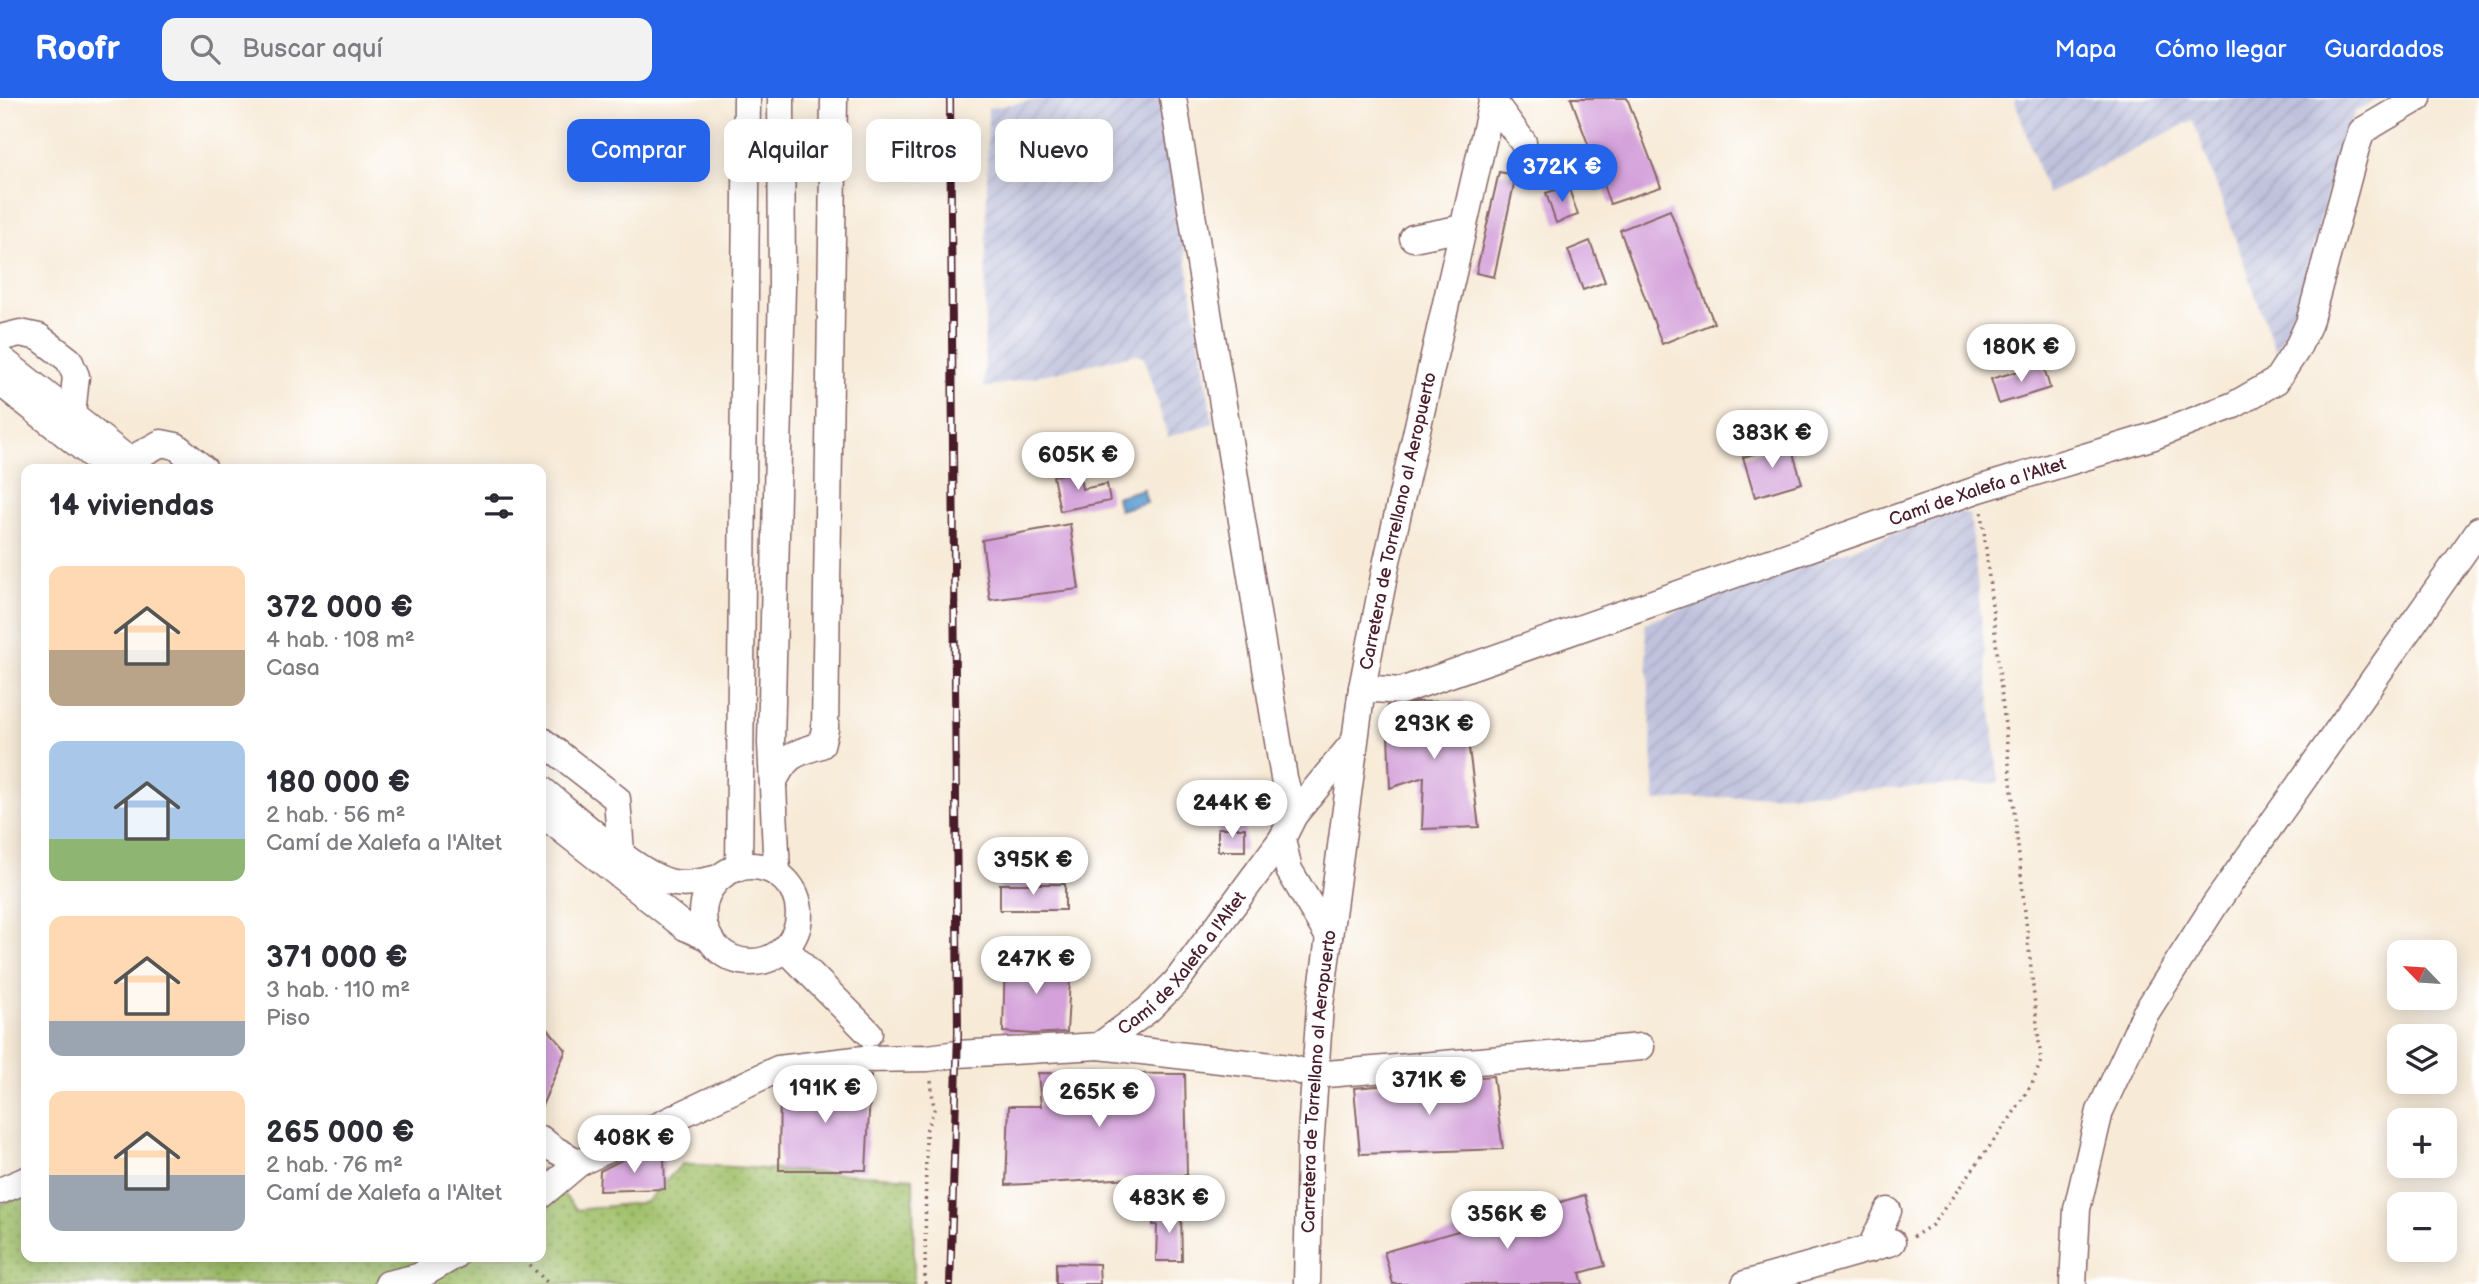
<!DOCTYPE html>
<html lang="es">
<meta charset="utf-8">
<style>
body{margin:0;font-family:"Balsamiq Sans",sans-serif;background:#f2f2f3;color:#2b2b33;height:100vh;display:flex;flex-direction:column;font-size:26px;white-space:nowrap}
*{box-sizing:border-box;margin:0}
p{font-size:23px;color:#7c7c81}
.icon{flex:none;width:38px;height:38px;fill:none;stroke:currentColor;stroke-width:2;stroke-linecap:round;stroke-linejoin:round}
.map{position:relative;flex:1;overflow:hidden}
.panel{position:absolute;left:21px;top:366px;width:525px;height:798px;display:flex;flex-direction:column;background:#fff;border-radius:14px;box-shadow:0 4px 18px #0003}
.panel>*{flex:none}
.guide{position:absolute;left:567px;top:21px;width:665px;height:63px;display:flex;gap:14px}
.needle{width:46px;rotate:295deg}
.buttons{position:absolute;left:2387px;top:842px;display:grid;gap:14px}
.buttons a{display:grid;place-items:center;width:70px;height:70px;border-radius:14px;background:#fff;box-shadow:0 4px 18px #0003;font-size:35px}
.price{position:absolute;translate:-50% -60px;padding:0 16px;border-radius:24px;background:#fff;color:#222;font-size:23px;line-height:46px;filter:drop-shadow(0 2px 4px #0008)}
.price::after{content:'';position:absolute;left:50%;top:42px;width:21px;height:16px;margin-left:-10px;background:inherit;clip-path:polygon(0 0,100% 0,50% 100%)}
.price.on{background:#2563eb;color:#fff}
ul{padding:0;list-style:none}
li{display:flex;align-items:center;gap:21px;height:175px;padding:0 28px}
li span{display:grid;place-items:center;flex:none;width:196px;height:140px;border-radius:14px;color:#555}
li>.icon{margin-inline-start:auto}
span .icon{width:84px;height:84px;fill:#fffc;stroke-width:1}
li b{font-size:30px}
h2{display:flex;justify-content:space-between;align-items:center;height:84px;padding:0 28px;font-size:30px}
.tag{padding:0 24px;border-radius:14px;background:#fff;box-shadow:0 4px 18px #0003;font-size:24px;line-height:63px}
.tag.on{background:#2563eb;color:#fff}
header{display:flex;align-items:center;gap:42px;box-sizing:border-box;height:98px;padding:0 35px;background:#2563eb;color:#fff}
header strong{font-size:33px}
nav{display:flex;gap:38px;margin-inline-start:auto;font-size:24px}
.search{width:490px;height:63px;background:#f2f2f3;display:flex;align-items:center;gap:18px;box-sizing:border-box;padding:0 24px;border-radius:14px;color:#7c7c81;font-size:26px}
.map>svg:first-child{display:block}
</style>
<header>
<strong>Roofr</strong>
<div class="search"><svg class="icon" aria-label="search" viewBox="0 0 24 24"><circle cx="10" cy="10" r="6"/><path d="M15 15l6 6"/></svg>Buscar aquí</div>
<nav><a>Mapa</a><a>Cómo llegar</a><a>Guardados</a></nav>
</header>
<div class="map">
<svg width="2479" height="1186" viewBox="0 0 2479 1186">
<defs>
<pattern id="industrial-furrows" width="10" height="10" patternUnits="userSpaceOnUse" patternTransform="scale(1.75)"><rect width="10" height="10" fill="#c0c2dd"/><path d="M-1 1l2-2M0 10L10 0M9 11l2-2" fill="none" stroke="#a6a6be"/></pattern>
<pattern id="grass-dots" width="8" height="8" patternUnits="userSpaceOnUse" patternTransform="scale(1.75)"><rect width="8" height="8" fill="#a0c069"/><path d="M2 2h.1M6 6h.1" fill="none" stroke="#849b57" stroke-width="1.8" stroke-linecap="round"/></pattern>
</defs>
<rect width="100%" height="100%" fill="#fff"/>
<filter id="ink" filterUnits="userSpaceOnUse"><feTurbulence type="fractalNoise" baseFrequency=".0143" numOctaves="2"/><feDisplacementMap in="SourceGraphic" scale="14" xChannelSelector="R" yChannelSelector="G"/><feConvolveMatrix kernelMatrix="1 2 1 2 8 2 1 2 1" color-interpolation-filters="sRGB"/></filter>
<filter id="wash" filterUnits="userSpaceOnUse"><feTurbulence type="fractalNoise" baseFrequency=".00686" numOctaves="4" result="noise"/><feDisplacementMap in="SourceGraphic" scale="28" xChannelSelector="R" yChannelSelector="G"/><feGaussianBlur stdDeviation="1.57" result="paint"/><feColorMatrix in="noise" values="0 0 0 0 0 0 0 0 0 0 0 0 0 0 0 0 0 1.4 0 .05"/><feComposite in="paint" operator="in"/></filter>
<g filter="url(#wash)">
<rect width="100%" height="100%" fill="#f7ead7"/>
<!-- industrial -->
<g fill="url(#industrial-furrows)">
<polygon points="1050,0 1160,0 1213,325 1168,339 1144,260 1136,256 984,290 988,10"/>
<polygon points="2014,0 2382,0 2356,12 2337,59 2300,200 2276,255 2193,22 2047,96"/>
<polygon points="1957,413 1970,416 1999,685 1655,703 1645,525"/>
</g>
<!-- grass -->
<polygon fill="url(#grass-dots)" stroke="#75704a" stroke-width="2" points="682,1066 913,1080 914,1186 0,1186 0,1107 26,1095 26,1158 541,1158 541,1071 577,1112 646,1104"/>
<!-- water -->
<polygon fill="#62a0d4" stroke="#566080" stroke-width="2" points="1143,391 1147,404 1119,412 1116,399"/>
<g id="blocks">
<!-- building -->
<g fill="#d4a1da">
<polygon points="1571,0 1627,0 1661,89 1610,106"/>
<polygon points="1499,74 1516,77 1494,179 1476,175"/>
<polygon points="1568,88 1578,117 1556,125 1546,95"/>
<polygon points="1670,112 1714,225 1662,246 1620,132"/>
<polygon points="1590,143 1605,184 1583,192 1568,152"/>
<polygon points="2043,266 2050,290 1999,306 1991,281"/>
<polygon points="1790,345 1802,385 1755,399 1743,359"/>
<polygon points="1079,373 1082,391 1107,386 1110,403 1060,413 1053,378"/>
<polygon points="1070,426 1079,491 990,502 982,442"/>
<polygon points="1463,603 1479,729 1422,731 1424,679 1390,690 1387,608 1400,609 1417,604"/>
<rect x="1218" y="730" width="27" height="23"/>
<rect x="1000" y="786" width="65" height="26"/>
<polygon points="1005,860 1071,864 1067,934 1033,936 1003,934"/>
<polygon points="541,923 566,952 541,1010"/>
<polygon points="1038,975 1185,976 1187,1077 1006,1087 1009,1008 1041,1008"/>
<polygon points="871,977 866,1072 779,1072 780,987"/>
<polygon points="1493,978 1503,1051 1360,1056 1354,990"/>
<polygon points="664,1058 665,1091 599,1093 600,1073 628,1059"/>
<polygon points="1585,1097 1605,1168 1580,1175 1583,1186 1393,1186 1384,1154"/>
<polygon points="1154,1111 1181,1111 1182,1163 1156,1163 1157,1127 1153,1127"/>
<polygon points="1056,1165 1099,1166 1100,1186 1056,1186"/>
</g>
</g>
</g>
<g filter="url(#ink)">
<use href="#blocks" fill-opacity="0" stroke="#876667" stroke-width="2"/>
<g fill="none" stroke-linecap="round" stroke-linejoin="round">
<defs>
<g id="minor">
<polyline points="1173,0 1284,680 1294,717"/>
<polyline points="1493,3 1523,44"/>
<polyline points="1413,140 1463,130"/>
<polyline points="0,240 20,235 39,239 69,262 76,278 72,317"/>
<polyline points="0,260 140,371"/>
<polyline points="0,284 109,371"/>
<polyline points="130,362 161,345 176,348 204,371"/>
<path id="s1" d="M1362,590L1401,593L1979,391L2154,338L2234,307L2276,283L2297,251L2309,225L2356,50L2362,33L2418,0"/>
<polyline points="541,642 617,701 621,755"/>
<path d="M773,685C786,657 793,656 821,647L825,631L834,0"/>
<path d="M541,691C571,715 635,775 669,784C685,788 702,784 718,780"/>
<polyline points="541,715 685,829 709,840"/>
<polyline points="1282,741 1289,772 1329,839"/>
<circle cx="751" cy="816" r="48"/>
<polyline points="739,770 747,0"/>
<polyline points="777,775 771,645 782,188 781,0"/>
<polyline points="785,850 869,935"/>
<polyline points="1099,948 1289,970 1315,977 1641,949"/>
<polyline points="541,1041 552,1050 579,1065"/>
<polyline points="0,1093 26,1082"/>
<path id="s2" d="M541,1097L579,1065L778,971L864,961L928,960L958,956L1099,948L1148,912L1176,884L1282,741L1294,717L1354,644"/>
<polyline points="1870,1151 1888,1113"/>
<polyline points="388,1186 418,1179 454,1158"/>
<path id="s3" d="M1307,1186L1310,1050L1320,907L1362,590L1387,463L1493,0"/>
<polyline points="1745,1186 1892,1144"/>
<polyline points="2073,1186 2077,1111 2100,1013 2145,916 2216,805 2479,432"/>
</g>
</defs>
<!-- minor casing -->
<use href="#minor" stroke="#876667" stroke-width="29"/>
<!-- path -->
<g stroke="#876667" stroke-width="3.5" stroke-dasharray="2 5" stroke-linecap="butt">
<polyline points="1913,1139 1932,1127 2009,1022 2033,984 2041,963 1982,414"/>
<polyline points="520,1158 549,1186"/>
<polyline points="925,1186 926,1033 934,1012 931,983"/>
</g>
<!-- minor -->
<use href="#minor" stroke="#fff" stroke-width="26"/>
<defs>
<polyline id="rail" points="950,0 958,935 950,1186"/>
</defs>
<!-- rail casing -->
<use href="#rail" stroke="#4a1f2b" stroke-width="8"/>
<!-- rail -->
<use href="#rail" stroke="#fff" stroke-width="5" stroke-dasharray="16" stroke-linecap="butt"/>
</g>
</g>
<g text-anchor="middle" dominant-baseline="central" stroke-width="6" stroke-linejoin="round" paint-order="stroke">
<!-- street labels -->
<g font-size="18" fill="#4a1f2b" stroke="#fff">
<text stroke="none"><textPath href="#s1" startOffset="649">Camí de Xalefa a l'Altet</textPath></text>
<text stroke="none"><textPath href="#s3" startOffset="770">Carretera de Torrellano al Aeropuerto</textPath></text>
<text stroke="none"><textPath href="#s2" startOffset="710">Camí de Xalefa a l'Altet</textPath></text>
<text stroke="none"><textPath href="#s3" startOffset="203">Carretera de Torrellano al Aeropuerto</textPath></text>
</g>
</g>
</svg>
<div class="buttons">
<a><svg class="needle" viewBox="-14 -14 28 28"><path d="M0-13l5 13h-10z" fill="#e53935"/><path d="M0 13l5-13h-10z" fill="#7c7c81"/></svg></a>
<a><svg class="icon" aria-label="layers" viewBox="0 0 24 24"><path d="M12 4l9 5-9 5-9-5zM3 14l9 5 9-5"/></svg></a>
<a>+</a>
<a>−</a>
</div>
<b class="price on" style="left:1562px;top:106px">372K €</b>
<b class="price" style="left:2021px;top:286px">180K €</b>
<b class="price" style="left:1772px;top:372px">383K €</b>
<b class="price" style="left:1078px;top:394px">605K €</b>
<b class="price" style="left:1434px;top:663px">293K €</b>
<b class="price" style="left:1232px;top:742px">244K €</b>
<b class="price" style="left:1033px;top:799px">395K €</b>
<b class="price" style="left:1036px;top:898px">247K €</b>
<b class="price" style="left:1429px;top:1019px">371K €</b>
<b class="price" style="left:825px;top:1027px">191K €</b>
<b class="price" style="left:1099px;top:1031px">265K €</b>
<b class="price" style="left:634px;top:1077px">408K €</b>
<b class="price" style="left:1169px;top:1137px">483K €</b>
<b class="price" style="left:1507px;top:1153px">356K €</b>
<div class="guide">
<a class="tag on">Comprar</a>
<a class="tag">Alquilar</a>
<a class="tag">Filtros</a>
<a class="tag">Nuevo</a>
</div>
<section class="panel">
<h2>14 viviendas<svg class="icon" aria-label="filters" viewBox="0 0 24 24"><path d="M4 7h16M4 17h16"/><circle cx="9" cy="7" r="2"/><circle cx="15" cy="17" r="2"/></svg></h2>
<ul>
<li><span style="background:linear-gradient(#ffd9b3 60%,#b9a48a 0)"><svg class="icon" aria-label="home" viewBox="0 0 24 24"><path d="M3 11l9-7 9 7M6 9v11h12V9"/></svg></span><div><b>372 000 €</b><p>4 hab. · 108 m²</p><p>Casa</p></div></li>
<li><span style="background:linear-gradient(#a9c7e8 70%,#8fb573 0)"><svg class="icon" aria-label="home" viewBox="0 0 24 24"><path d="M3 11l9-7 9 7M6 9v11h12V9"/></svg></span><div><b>180 000 €</b><p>2 hab. · 56 m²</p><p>Camí de Xalefa a l'Altet</p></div></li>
<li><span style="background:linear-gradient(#ffd9b3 75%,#9aa5b1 0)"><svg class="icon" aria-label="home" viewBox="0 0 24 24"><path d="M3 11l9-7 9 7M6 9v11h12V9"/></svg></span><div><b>371 000 €</b><p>3 hab. · 110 m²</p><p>Piso</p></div></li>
<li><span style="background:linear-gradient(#ffd9b3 60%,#9aa5b1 0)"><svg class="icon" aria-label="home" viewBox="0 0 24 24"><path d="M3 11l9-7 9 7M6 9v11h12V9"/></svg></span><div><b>265 000 €</b><p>2 hab. · 76 m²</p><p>Camí de Xalefa a l'Altet</p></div></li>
</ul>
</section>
</div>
